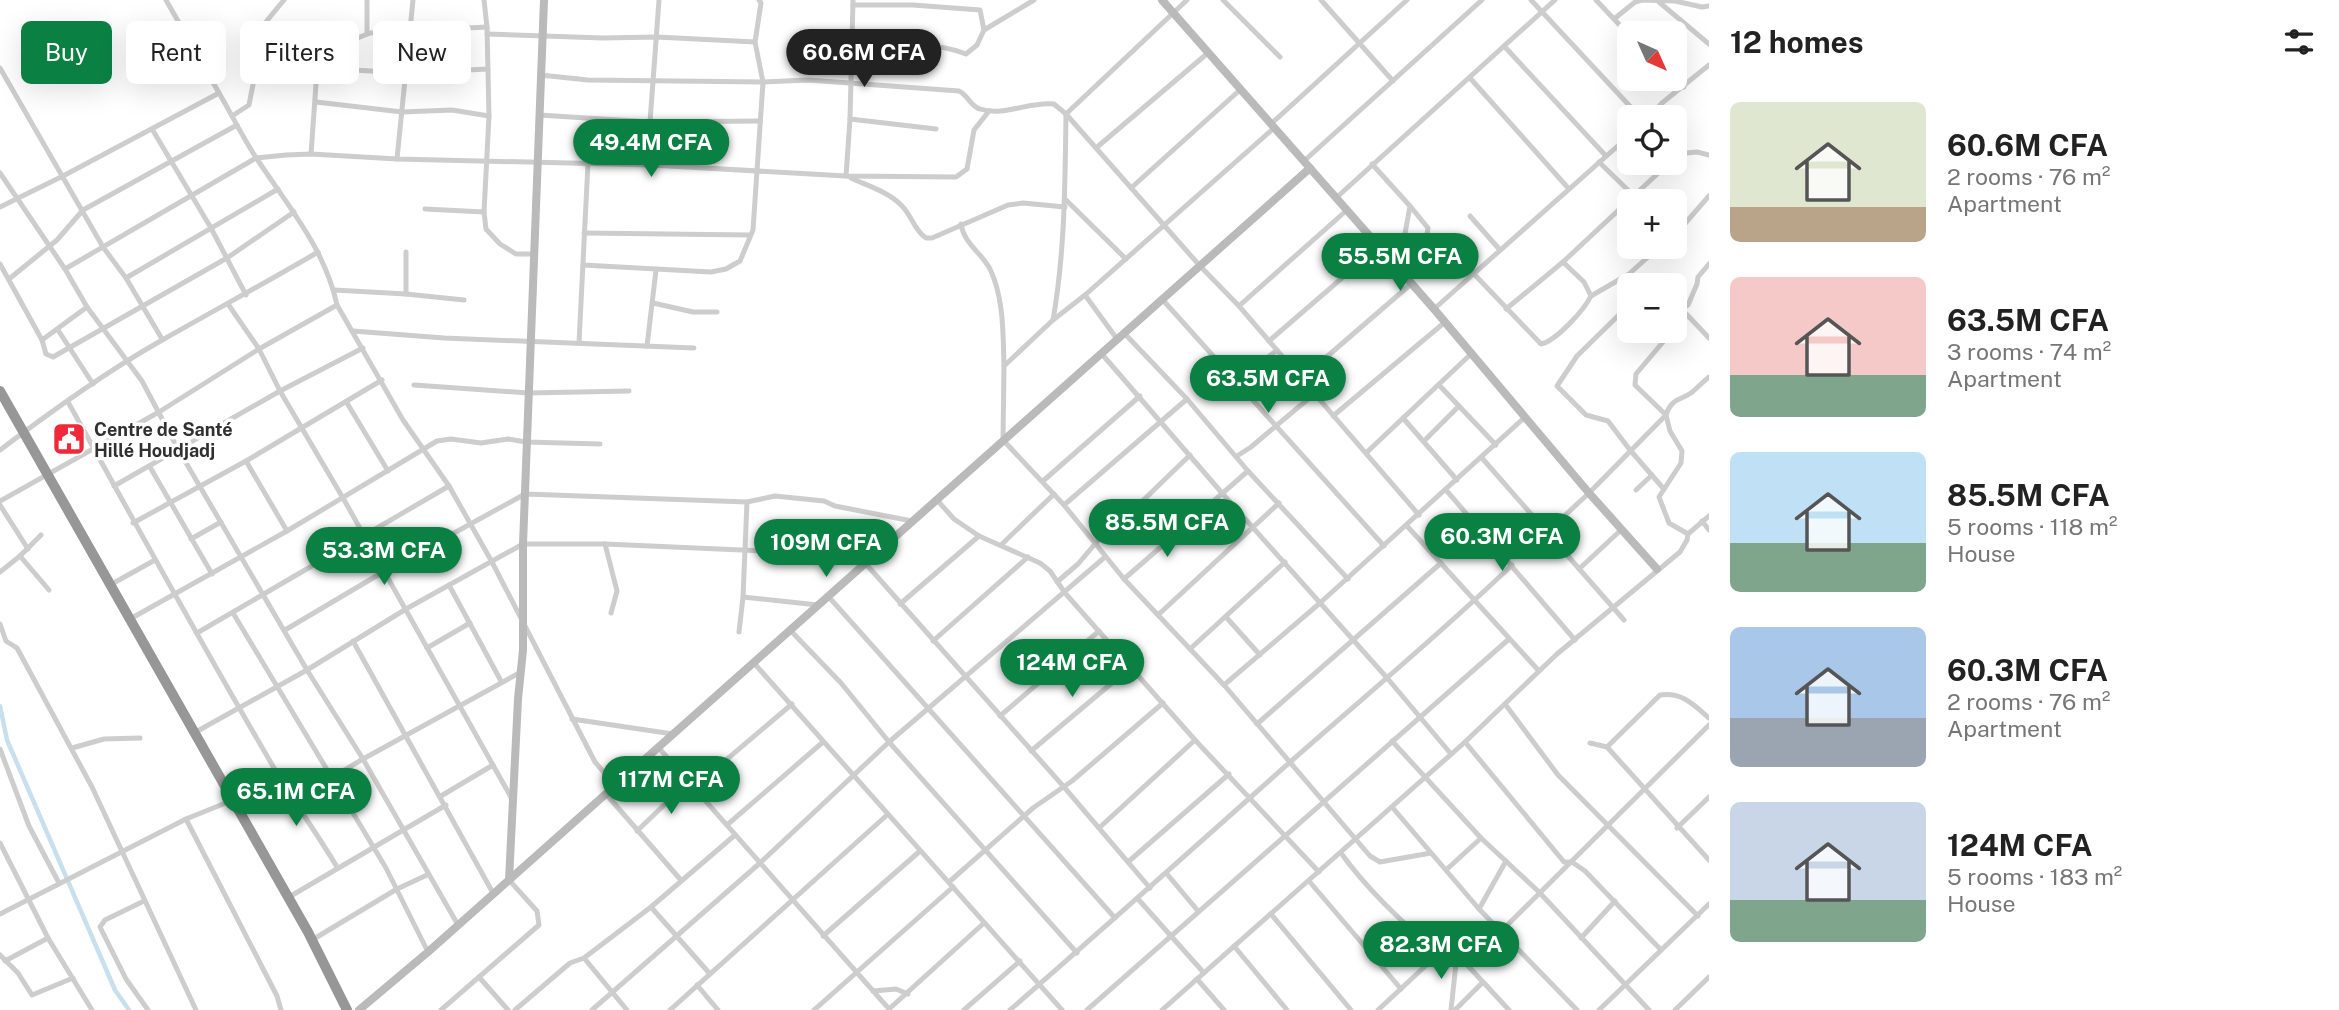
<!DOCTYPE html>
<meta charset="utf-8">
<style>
body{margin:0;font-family:"Public Sans",sans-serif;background:#f6f6f6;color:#222;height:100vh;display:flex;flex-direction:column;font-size:26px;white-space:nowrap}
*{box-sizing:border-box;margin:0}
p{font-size:23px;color:#767676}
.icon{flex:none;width:38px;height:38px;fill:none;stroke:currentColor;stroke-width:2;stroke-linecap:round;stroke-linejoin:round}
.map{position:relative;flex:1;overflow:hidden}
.sheet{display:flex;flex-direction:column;background:#fff;width:630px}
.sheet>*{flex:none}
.banner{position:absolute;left:21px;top:21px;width:665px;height:63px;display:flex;gap:14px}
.needle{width:46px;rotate:135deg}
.tools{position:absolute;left:1617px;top:21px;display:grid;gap:14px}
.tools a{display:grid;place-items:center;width:70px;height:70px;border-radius:10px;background:#fff;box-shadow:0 7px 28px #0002;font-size:35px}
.price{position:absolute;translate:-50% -60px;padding:0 16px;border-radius:24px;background:#0b8043;color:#fff;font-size:23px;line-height:46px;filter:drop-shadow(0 2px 4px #0008)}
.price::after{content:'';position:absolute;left:50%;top:42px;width:21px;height:16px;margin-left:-10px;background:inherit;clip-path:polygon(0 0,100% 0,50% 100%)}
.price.current{background:#222;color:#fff}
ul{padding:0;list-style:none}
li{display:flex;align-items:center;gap:21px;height:175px;padding:0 21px}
li span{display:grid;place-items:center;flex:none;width:196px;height:140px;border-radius:10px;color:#555}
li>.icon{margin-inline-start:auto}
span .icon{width:84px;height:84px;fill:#fffc;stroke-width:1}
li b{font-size:30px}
h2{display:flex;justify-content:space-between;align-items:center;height:84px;padding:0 21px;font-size:30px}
.pill{padding:0 24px;border-radius:10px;background:#fff;box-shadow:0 7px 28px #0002;font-size:24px;line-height:63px}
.pill.current{background:#0b8043;color:#fff}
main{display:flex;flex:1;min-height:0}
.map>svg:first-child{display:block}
</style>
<main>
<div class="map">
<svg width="1709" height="1010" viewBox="0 0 1709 1010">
<rect width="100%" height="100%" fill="#fff"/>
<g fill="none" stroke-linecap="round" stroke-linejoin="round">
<!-- canal -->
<polyline stroke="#c8e0ee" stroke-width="4.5" points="0,706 7,740 115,990 129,1010"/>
<!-- street -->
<g stroke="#cdcdcd" stroke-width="5">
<polyline points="166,0 219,93"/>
<polyline points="1223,0 1280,57"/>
<polyline points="1321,0 1393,81"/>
<polyline points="1531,0 1640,117"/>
<polyline points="1596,0 1629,35"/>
<polyline points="1659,2 1709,44"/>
<polyline points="853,5 913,5 980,10 984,30"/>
<polyline points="1614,19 1635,2 1642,0 1675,1 1702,7 1709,6"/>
<polyline points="367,34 367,0"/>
<polyline points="487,34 603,38 657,37 755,42"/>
<polyline points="350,41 370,33 487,27"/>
<path d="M852,46C889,45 931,40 966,54L977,45L984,30L1034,0"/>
<polyline points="1504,46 1606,156"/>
<polyline points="0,68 103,247 126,278 162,339"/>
<path d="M540,75L588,80L763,82L808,80L959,91C968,95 971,107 980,109C1004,117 1030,101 1054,104L1066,114L1200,266L1239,306L1419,515"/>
<polyline points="1470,78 1569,189"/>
<polyline points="1674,79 1684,87"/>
<polyline points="316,102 402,112 452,110 489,116"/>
<polyline points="539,115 650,122 760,121"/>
<polyline points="232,116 249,105 265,23 284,0"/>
<polyline points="1649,117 1662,103 1709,65"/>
<polyline points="850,119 936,129"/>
<polyline points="1271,124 1407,0"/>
<polyline points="1274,128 1085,295 1053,320 1004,366 1003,440 1064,505 1124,579 1224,685 1370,856 1380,862 1431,853"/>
<polyline points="152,129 211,228 246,295"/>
<polyline points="1096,148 1209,52"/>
<polyline points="311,154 317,70 319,68 405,73 488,69"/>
<polyline points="1675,154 1697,152 1709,155"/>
<polyline points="397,159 413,0"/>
<polyline points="1304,161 1482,0"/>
<polyline points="1599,162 1634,196"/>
<polyline points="1372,164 1410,206 1402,250 1391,261"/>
<polyline points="651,165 650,122 659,0"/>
<polyline points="0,173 65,269 87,307 142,381 178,449 307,670 363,759 458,925"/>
<polyline points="846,176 850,119 853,0"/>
<path d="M851,178C868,186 889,192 902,206C912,216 914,230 926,238H932L1008,205L1023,203L1065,207"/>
<polyline points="1131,188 1241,89"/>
<polyline points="1336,198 1555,0"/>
<polyline points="1066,200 1126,259"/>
<path d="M1410,206L1428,228L1427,235L1435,245L1450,249L1541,344C1556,341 1584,310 1591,296L1584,282L1563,262"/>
<path d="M0,207L63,176L219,93C232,115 243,138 257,159C288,206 325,249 337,305"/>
<polyline points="425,209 484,212 489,116 487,27 484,0"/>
<polyline points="484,212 486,229 500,244 516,254 533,254"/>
<polyline points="1470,216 1500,250"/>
<path d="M961,224C964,244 981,252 990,269C1004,298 1003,334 1004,366"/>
<polyline points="584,233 750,235"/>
<polyline points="1675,235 1709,196"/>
<polyline points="406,252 406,294"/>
<polyline points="0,264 42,340 46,354 53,357 227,258 294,212"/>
<polyline points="583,265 711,272 726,269 740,261 753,230 763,82 755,42 761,3 759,0"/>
<polyline points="65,269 256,158 286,155 311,154 397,159 651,165 846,176 956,177 967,169 974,130 989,111"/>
<polyline points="126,278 278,189"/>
<polyline points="9,279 57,240 83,210 237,125"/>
<polyline points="334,290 406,294 464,300"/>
<polyline points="1085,295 1117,339"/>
<polyline points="1591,296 1629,274 1648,257 1663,247"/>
<polyline points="1162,299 1384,546"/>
<polyline points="1675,302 1709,338"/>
<polyline points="653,303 693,312 717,312"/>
<polyline points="228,304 259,349 280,391 343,498 512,799"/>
<polyline points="1629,305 1577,356 1557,386 1586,415 1608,421 1630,450 1663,488"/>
<polyline points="1239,306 1347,210"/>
<polyline points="1434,309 1629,136"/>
<polyline points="1506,309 1563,262 1669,163"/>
<polyline points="1675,314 1688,305 1697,284 1698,277 1709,264"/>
<path d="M1053,320C1065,252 1065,183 1066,114L1187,0"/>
<polyline points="58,330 93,384"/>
<polyline points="353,331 444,338 694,348"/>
<polyline points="1667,331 1663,342 1636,374 1635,385 1666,415 1670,431 1682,451 1681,463 1659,497 1669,523 1688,534"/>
<polyline points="1124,333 1187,399 1248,471 1348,579"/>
<polyline points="42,340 87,307"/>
<polyline points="1269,341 1378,247"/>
<polyline points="579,343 588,163"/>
<polyline points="647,346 656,270"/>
<polyline points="1101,353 1222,493 1388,679 1451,754"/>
<polyline points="1301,379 1411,284"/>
<polyline points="1236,383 1277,350"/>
<polyline points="414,385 528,393 629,391"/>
<polyline points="1439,385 1496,445"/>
<path d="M68,402C137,526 205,651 277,773C296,805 318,835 337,867"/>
<polyline points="347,403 388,471"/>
<polyline points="1333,416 1445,322"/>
<polyline points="1403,418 1457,480"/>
<polyline points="1424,441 1459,406"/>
<path d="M0,450C52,411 107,371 164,339C215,310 267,282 318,252"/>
<polyline points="1366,453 1472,353"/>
<polyline points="1237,456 1251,447 1314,394"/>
<polyline points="1482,458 1624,620"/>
<polyline points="246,461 287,531"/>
<polyline points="150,467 212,574"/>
<polyline points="1043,481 1140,396"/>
<polyline points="114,486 280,391 363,348"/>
<polyline points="1446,490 1575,640"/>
<polyline points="1636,490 1652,475"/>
<polyline points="937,500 954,519 979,536 1040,563 1050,571 1065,593 1195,740 1319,872"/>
<polyline points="0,501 159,412 259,349 337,305 403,420 449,486 492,562 595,762 615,785"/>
<polyline points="0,505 28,549"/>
<polyline points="1064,505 1187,399"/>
<polyline points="1702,521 1709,530"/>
<polyline points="133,523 246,461 382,380"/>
<polyline points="1407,526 1539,671"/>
<path d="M1547,532L1589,493L1666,415C1672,398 1679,401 1691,393C1697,388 1703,382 1709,377"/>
<polyline points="191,539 221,522"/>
<polyline points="605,544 617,591 611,613"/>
<polyline points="1001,545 1054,494"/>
<polyline points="20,556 49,590"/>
<polyline points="1579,569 1621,530"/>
<polyline points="0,572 20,556 41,535"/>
<polyline points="1124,579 1248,471"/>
<polyline points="1057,582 1078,564 1100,538 1128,515 1190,455"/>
<polyline points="110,585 155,560"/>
<polyline points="449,585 501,681"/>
<polyline points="828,596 1115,918"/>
<polyline points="743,597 818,605"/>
<polyline points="900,604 979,536"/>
<polyline points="233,613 386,868 428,952"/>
<polyline points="1158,615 1279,503"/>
<polyline points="1226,617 1260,655"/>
<polyline points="130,619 287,531 437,441 451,439 481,443 508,439 526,442 600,444"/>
<polyline points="0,624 6,641 17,648 92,787 196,1010"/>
<polyline points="285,630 383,572 525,494 747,502 775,496 824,501 835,506 912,521"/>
<polyline points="790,630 841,683 889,742 1077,953"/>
<polyline points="739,632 743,597 747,502"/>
<polyline points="197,633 449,486"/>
<polyline points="353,641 493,893"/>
<polyline points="933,641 1028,557"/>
<polyline points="427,648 470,623"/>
<polyline points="1190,649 1285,562"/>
<polyline points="753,662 1062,1010"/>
<polyline points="1224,685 1320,603 1525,417"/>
<polyline points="1505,704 1558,775 1698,916"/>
<polyline points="1000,716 1099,631"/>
<polyline points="572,719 673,734"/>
<polyline points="1257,724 1441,563"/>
<polyline points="194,733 307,670 406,609 523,544 605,544 858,555 1064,787 1150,888"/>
<polyline points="1392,741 1481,838 1539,892 1649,1010"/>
<polyline points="1465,742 1564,862 1572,862 1585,871 1661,950"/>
<polyline points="1590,743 1607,747 1709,860"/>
<polyline points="658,747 889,1009 984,923"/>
<path d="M1607,747L1660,695C1682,692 1693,704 1709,718"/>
<polyline points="72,748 104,739 140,738"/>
<polyline points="0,749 29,826 59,883"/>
<polyline points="1031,751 1131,667"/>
<polyline points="693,788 792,704"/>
<polyline points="606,794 680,879"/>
<polyline points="441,796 493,765"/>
<polyline points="294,800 363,759 521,672"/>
<polyline points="1392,807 1479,909 1577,1010"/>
<polyline points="186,819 277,996 281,1010"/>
<polyline points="727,825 823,742"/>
<polyline points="1099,828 1195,740"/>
<polyline points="1677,828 1709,797"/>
<polyline points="637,831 688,782"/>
<polyline points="0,843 48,938 92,1010"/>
<path d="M1341,853C1369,892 1403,922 1438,954"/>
<polyline points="1128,862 1229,774"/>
<polyline points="1446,870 1481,838"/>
<polyline points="1167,874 1198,911"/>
<polyline points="1309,881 1401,989"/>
<polyline points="949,882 1033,808 1072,781 1163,703"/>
<polyline points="289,897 446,805"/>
<polyline points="1138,899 1204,973"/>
<polyline points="144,901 105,920 100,927 126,979 148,1010"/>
<polyline points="651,907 710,974"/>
<polyline points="1479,909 1506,861"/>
<polyline points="0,914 186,819 233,800"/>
<polyline points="1271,914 1351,1010"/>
<polyline points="1436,926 1457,954 1509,1010"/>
<polyline points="823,936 920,851"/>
<polyline points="1581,938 1615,901"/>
<polyline points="312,940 397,889 427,875"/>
<polyline points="1234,946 1287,1010"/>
<polyline points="0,955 18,973 32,995 73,978"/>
<polyline points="584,958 627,1010"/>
<polyline points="5,961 48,938"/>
<polyline points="1467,965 1709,725"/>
<polyline points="479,977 508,1010"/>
<polyline points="1197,979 1224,1010"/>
<polyline points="697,985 718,1010"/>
<polyline points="873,991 896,989 908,994"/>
<polyline points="441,1010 539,925 537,911 509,880"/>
<polyline points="515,1010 570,963 584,958 651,907 735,835"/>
<polyline points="592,1010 760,863 889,742 1105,557"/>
<polyline points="670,1010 887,815"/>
<polyline points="814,1010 953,887"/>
<polyline points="964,1010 1020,961"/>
<path d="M1010,1010C1104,928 1196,846 1289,763C1364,697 1440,634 1512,565"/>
<polyline points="1087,1010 1509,639"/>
<polyline points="1162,1010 1465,742 1557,654 1680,552 1687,540 1688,534 1709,516"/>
<polyline points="1378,1010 1449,944"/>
<polyline points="1451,1010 1457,954"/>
<polyline points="1455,1010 1483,982"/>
<polyline points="1599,1010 1709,904"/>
<polyline points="1675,1010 1709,977"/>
</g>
<!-- secondary -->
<g stroke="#bababa" stroke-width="8">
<polyline points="1162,0 1434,309 1589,493 1657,569"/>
<polyline points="509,880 518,699 523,650 523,544 544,0"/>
<polyline points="359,1010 428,952 1310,168"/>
</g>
<!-- highway -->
<polyline stroke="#979797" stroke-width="10" points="0,391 308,932 347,1010"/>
</g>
<!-- icons -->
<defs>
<symbol id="civic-square" viewBox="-11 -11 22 22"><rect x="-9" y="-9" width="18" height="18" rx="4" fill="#ef293b" stroke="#fff"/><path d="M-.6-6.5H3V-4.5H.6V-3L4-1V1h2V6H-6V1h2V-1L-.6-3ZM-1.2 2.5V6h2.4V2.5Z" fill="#fff"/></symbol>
</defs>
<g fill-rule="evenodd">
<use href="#civic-square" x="50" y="420" width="38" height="38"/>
</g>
<g text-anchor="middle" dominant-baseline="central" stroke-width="7" stroke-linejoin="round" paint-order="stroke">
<!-- poi labels -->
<g font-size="18" font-weight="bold" fill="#303030" stroke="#fff" text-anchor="start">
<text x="94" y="429">Centre de Santé<tspan x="94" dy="21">Hillé Houdjadj</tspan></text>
</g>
</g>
</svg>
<div class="tools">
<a><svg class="needle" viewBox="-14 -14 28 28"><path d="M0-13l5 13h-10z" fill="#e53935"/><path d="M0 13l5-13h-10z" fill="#767676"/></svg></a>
<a><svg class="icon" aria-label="locate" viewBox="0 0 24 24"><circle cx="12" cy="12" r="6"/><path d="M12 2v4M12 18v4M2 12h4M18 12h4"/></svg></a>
<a>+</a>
<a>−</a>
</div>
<b class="price current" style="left:864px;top:89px">60.6M CFA</b>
<b class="price" style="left:651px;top:179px">49.4M CFA</b>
<b class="price" style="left:1400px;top:293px">55.5M CFA</b>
<b class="price" style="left:1268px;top:415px">63.5M CFA</b>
<b class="price" style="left:1167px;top:559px">85.5M CFA</b>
<b class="price" style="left:1502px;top:573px">60.3M CFA</b>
<b class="price" style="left:826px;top:579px">109M CFA</b>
<b class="price" style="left:384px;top:587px">53.3M CFA</b>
<b class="price" style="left:1072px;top:699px">124M CFA</b>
<b class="price" style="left:671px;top:816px">117M CFA</b>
<b class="price" style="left:296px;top:828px">65.1M CFA</b>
<b class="price" style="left:1441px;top:981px">82.3M CFA</b>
<div class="banner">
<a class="pill current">Buy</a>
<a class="pill">Rent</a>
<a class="pill">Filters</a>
<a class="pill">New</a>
</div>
</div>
<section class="sheet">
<h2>12 homes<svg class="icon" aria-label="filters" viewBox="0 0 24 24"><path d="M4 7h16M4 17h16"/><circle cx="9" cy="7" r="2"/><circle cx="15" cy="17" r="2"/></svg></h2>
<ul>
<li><span style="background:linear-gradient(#dfe7d0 75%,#b9a48a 0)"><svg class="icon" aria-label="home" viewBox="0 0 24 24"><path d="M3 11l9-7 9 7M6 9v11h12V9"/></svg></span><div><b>60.6M CFA</b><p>2 rooms · 76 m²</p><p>Apartment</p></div></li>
<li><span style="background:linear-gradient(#f6c9c9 70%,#7fa58c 0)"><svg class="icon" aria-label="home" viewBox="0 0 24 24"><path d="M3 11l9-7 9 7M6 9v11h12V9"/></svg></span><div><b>63.5M CFA</b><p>3 rooms · 74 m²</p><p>Apartment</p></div></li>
<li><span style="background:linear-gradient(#bfe0f5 65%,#7fa58c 0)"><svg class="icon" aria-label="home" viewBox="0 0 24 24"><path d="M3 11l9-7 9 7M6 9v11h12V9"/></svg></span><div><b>85.5M CFA</b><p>5 rooms · 118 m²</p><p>House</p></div></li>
<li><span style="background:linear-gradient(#a9c7e8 65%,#9aa5b1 0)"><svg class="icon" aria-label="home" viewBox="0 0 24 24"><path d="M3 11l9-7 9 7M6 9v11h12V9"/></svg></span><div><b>60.3M CFA</b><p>2 rooms · 76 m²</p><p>Apartment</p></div></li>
<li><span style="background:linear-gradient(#c9d6e8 70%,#7fa58c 0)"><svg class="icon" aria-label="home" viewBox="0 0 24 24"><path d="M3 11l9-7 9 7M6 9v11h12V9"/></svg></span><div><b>124M CFA</b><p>5 rooms · 183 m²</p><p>House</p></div></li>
</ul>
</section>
</main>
